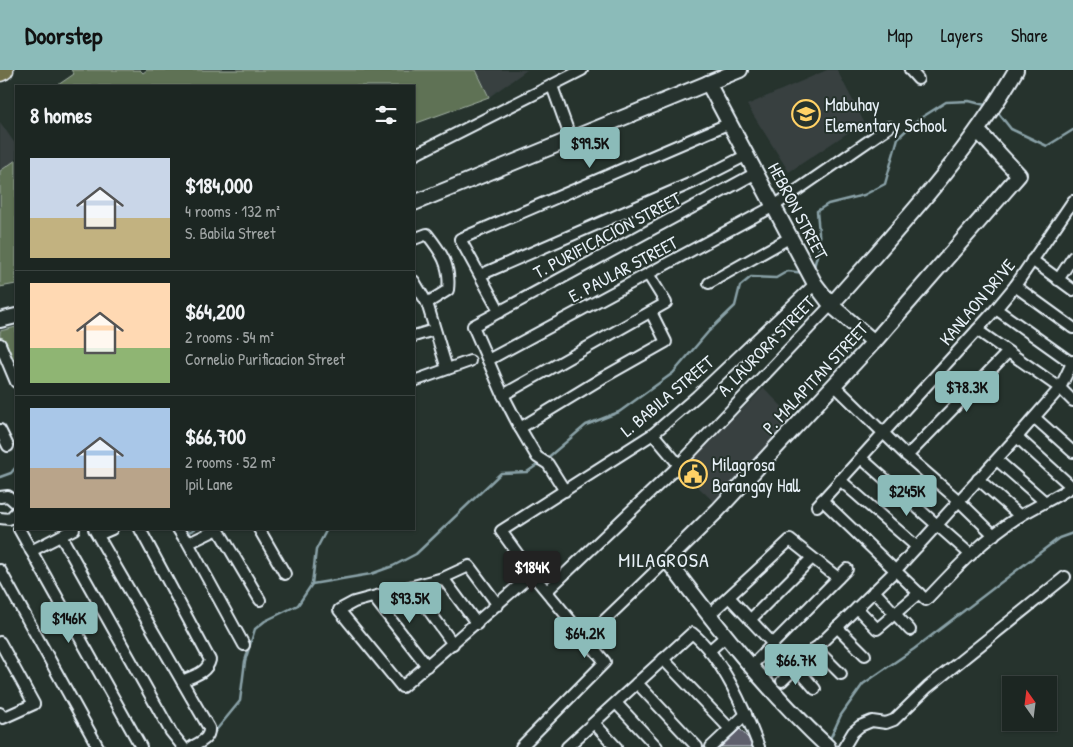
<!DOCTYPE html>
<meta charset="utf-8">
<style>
body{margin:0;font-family:"Patrick Hand",sans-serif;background:#29322f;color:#f1f3f6;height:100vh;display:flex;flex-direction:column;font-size:19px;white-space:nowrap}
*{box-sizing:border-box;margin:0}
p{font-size:16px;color:#a0a5a5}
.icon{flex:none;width:28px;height:28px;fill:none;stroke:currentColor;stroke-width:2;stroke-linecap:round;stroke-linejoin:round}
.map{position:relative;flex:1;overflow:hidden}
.sheet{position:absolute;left:15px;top:15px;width:400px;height:445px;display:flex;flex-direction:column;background:#1c2622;border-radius:0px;box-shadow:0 1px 4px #0004,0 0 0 1px #3a4340}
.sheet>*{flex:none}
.needle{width:32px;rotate:346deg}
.tools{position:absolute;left:1002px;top:606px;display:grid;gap:10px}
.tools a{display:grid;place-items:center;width:55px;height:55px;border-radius:0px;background:#1c2622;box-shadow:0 1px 4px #0004,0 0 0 1px #3a4340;font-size:25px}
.price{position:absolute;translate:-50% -42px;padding:0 11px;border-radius:5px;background:#8bbbb9;color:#111;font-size:16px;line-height:32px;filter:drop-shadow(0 1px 2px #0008)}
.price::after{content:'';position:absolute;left:50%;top:30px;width:15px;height:11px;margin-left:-8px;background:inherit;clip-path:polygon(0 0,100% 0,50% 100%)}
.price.selected{background:#222;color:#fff}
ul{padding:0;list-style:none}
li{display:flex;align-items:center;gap:15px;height:125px;padding:0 15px}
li+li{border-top:1px solid #3a4340}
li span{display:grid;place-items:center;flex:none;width:140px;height:100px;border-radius:0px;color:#555}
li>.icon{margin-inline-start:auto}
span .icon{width:60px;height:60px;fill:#fffc;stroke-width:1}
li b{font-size:21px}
h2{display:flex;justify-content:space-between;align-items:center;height:60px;padding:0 15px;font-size:21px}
header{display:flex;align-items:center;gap:30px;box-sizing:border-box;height:70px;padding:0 25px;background:#8bbbb9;color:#111}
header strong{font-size:24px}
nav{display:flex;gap:28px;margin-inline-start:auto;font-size:18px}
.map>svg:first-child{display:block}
</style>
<header>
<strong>Doorstep</strong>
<nav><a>Map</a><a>Layers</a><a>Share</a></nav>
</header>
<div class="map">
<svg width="1073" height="677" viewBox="0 0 1073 677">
<rect width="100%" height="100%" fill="#26332d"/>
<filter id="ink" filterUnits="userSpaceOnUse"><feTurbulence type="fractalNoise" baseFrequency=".02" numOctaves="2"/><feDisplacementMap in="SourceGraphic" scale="10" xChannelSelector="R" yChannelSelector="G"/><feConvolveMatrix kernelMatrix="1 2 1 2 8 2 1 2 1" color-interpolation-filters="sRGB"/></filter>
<g filter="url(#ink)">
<!-- built -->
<g fill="#374040">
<polygon points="476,0 527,0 489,27"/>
<polygon points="827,0 837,0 864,52 789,102 747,35"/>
<polygon points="0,52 16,75 16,90 0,101"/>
<polygon points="764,318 793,348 714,432 696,415 703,409 688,393"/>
</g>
<!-- green -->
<g fill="#5f7255" stroke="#a4b2a6">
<polygon points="71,0 140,0 143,3 147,0 476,0 489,27 414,54 414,16 58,16 58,15 74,4"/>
<polygon points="16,90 16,214 0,217 0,101"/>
<polygon points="16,257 16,303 0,266 0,261"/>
</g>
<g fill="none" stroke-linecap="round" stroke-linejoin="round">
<!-- stream -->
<g stroke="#8aa2a8" stroke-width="2.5">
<polyline points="996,40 1011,59 1047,76 1073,60"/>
<polyline points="813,201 820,174 817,141 828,134 864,125 885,114 898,68 916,51 946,32 969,31 989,36"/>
<polyline points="545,390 586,355 619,342 673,303 709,261 735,236 740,216 751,207 776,208 788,201 804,203"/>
<polyline points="0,407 11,403 16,397"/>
<polyline points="183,459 189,462 195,459"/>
<polyline points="312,514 371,504 393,496 416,484 501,403 527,402 540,393"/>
<polyline points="213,664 240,631 245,591 255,559 265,551 298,535 312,514 316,480 327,459"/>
<polyline points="829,671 841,645 863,614 914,579 1059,468 1073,463"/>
</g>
</g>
<!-- building -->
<g fill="#5f606d" stroke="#e8f1f8">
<polygon points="688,395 703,409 697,414 684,400"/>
<polygon points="740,659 749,669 752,677 721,677"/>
</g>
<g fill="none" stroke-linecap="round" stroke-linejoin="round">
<defs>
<g id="street">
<polyline points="910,0 918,9"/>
<polyline points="552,16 571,69"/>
<polyline points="414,85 582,0"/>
<path d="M414,169L427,164C441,182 451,195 448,220L427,233"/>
<polyline points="1032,190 1073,220"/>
<polyline points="480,205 694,112 747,85"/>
<polyline points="1058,210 1073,187"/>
<polyline points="414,211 427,233 447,299"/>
<polyline points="709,213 791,167"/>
<polyline points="1015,216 1073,258"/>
<polyline points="996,239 1072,293"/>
<polyline points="500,242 460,169 730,53"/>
<polyline points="977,260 1060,318 1073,331"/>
<polyline points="414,266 434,260"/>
<polyline points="0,274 16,312"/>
<polyline points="488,290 774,136 889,57"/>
<polyline points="414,311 470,291"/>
<polyline points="834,315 907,386 959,431 994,465"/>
<polyline points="503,325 666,233 648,204"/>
<polyline points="1035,348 1073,382"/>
<polyline points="520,358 604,307 666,272 651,242"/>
<polyline points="0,360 8,376"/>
<polyline points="653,364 679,395"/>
<polyline points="1017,367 1072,417"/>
<polyline points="907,386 1008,282"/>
<polyline points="861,388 971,485"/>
<polyline points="997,390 1044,431"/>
<polyline points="978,409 1020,446"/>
<polyline points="840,410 917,477"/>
<polyline points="565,421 548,394 537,387 520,358 503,325 473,256 756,103"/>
<polyline points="0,427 8,426 16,433"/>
<path d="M822,430L926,530C954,500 984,468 1020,446C1037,436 1056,427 1073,416"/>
<polyline points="817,436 996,239 1015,216 1073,131"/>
<polyline points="0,448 9,449 16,442"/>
<polyline points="19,459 141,677"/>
<path d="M94,459L209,658C210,669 200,672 192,677"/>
<path d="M140,459L210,590C207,603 193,606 182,611"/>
<polyline points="178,459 184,468 191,472 218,459"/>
<polyline points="218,459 260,530"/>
<polyline points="259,459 285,504"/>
<polyline points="98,465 112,459"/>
<polyline points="61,466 171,662 183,677"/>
<polyline points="187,471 244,575"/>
<polyline points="31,481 74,459"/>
<polyline points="0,500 98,677"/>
<polyline points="443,508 477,554"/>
<polyline points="412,517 453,574"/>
<polyline points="547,521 674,400 831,235"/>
<polyline points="874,521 910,560"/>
<polyline points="729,527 773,574"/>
<polyline points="374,528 427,596"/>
<polyline points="498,535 469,496 443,508 354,532 339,540 402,617 532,504"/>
<polyline points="857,538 877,559 919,523"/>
<polyline points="709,545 790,470 838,508"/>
<polyline points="750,550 812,488"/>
<polyline points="837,557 865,585"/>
<polyline points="585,569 667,490"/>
<polyline points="0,572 34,634 3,648 0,643"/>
<polyline points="815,578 841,604"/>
<polyline points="709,581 726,566"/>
<polyline points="663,589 730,659"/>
<polyline points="751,596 847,499"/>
<polyline points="796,597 815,619"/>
<polyline points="782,611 896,500 1017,367 1060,318 1073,291"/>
<polyline points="637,613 697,677"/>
<polyline points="616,633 657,677"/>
<polyline points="594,653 616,677"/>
<polyline points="521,677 605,592 532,504 501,461 653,364 697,326 815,214"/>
<path d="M567,677L692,563C723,588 745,641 759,677"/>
<polyline points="711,677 746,644"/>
<polyline points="844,677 853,662 860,656 872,651 886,653 894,650 928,617 1065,507"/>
</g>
<g id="secondary">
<polyline points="708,13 815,214 831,235 874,272"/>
<polyline points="414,133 740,0"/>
<path d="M831,235C897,160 966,87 1016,0"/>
<polyline points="0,250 16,246"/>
<path d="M828,677C767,621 716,555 667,490L718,440L874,272L1019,105L978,61"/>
</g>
<polyline id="highway" points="0,2 4,0"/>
</defs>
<!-- street casing -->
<use href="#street" stroke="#e8f1f8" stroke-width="14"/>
<!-- secondary casing -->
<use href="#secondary" stroke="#e8f1f8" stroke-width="18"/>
<!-- highway casing -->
<use href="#highway" stroke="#e8f1f8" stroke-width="21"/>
<!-- street -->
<use href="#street" stroke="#26332d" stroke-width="10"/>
<!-- secondary -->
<use href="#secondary" stroke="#26332d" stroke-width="14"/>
<!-- highway -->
<use href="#highway" stroke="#716f4a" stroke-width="18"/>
</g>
</g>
<!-- icons -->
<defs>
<symbol id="school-ring" viewBox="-11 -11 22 22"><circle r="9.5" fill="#26332d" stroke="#ffd166" stroke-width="1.5"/><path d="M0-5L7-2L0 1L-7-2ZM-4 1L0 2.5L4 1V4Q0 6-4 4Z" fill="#ffd166"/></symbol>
<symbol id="civic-ring" viewBox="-11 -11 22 22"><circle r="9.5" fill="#26332d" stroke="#ffd166" stroke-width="1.5"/><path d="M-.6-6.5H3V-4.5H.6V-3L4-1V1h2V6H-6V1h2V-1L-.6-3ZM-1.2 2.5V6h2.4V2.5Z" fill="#ffd166"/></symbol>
</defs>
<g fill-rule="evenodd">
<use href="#school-ring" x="790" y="28" width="32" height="32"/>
<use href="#civic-ring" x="677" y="388" width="32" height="32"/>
</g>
<g text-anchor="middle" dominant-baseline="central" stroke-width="4" stroke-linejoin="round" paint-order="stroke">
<!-- poi labels -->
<g font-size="18" fill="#e8f1f8" stroke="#26332d" text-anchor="start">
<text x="825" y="34">Mabuhay<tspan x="825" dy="21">Elementary School</tspan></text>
<text x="712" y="394">Milagrosa<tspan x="712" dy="21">Barangay Hall</tspan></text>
</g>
<!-- street labels -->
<g font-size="18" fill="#e8f1f8" stroke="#26332d">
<text transform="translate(798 141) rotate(62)">HEBRON STREET</text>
<text transform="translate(607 165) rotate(-28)">T. PURIFICACION STREET</text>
<text transform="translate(623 199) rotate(-28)">E. PAULAR STREET</text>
<text transform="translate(977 232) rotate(-50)">KANLAON DRIVE</text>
<text transform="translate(766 276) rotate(-46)">A. LAURORA STREET</text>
<text transform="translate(815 308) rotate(-47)">P. MALAPITAN STREET</text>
<text transform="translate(667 326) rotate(-40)">L. BABILA STREET</text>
</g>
<!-- quarter labels -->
<g font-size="20" letter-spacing="1" fill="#e8f1f8" stroke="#26332d">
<text x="664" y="489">MILAGROSA</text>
</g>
</g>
</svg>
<div class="tools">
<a><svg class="needle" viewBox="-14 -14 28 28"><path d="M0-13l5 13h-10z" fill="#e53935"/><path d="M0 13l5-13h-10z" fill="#a0a5a5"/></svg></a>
</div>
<b class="price" style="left:590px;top:99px">$99.5K</b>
<b class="price" style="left:967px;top:343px">$78.3K</b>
<b class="price" style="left:907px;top:447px">$245K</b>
<b class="price selected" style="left:532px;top:523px">$184K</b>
<b class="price" style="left:410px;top:554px">$93.5K</b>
<b class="price" style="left:69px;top:574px">$146K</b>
<b class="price" style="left:585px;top:589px">$64.2K</b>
<b class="price" style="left:796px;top:616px">$66.7K</b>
<section class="sheet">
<h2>8 homes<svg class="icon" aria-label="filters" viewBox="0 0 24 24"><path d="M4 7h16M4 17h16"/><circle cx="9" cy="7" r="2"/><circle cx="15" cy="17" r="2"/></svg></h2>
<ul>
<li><span style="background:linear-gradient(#c9d6e8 60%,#c2b280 0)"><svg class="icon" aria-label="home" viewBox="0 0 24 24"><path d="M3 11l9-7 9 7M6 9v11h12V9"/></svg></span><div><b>$184,000</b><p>4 rooms · 132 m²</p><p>S. Babila Street</p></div></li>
<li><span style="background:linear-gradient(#ffd9b3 65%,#8fb573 0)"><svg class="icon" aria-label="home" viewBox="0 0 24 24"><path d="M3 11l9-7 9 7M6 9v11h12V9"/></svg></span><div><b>$64,200</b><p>2 rooms · 54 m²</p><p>Cornelio Purificacion Street</p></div></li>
<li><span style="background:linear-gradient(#a9c7e8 60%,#b9a48a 0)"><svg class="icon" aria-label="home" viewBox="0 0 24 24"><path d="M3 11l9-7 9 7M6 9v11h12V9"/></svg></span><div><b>$66,700</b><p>2 rooms · 52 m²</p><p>Ipil Lane</p></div></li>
</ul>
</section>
</div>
